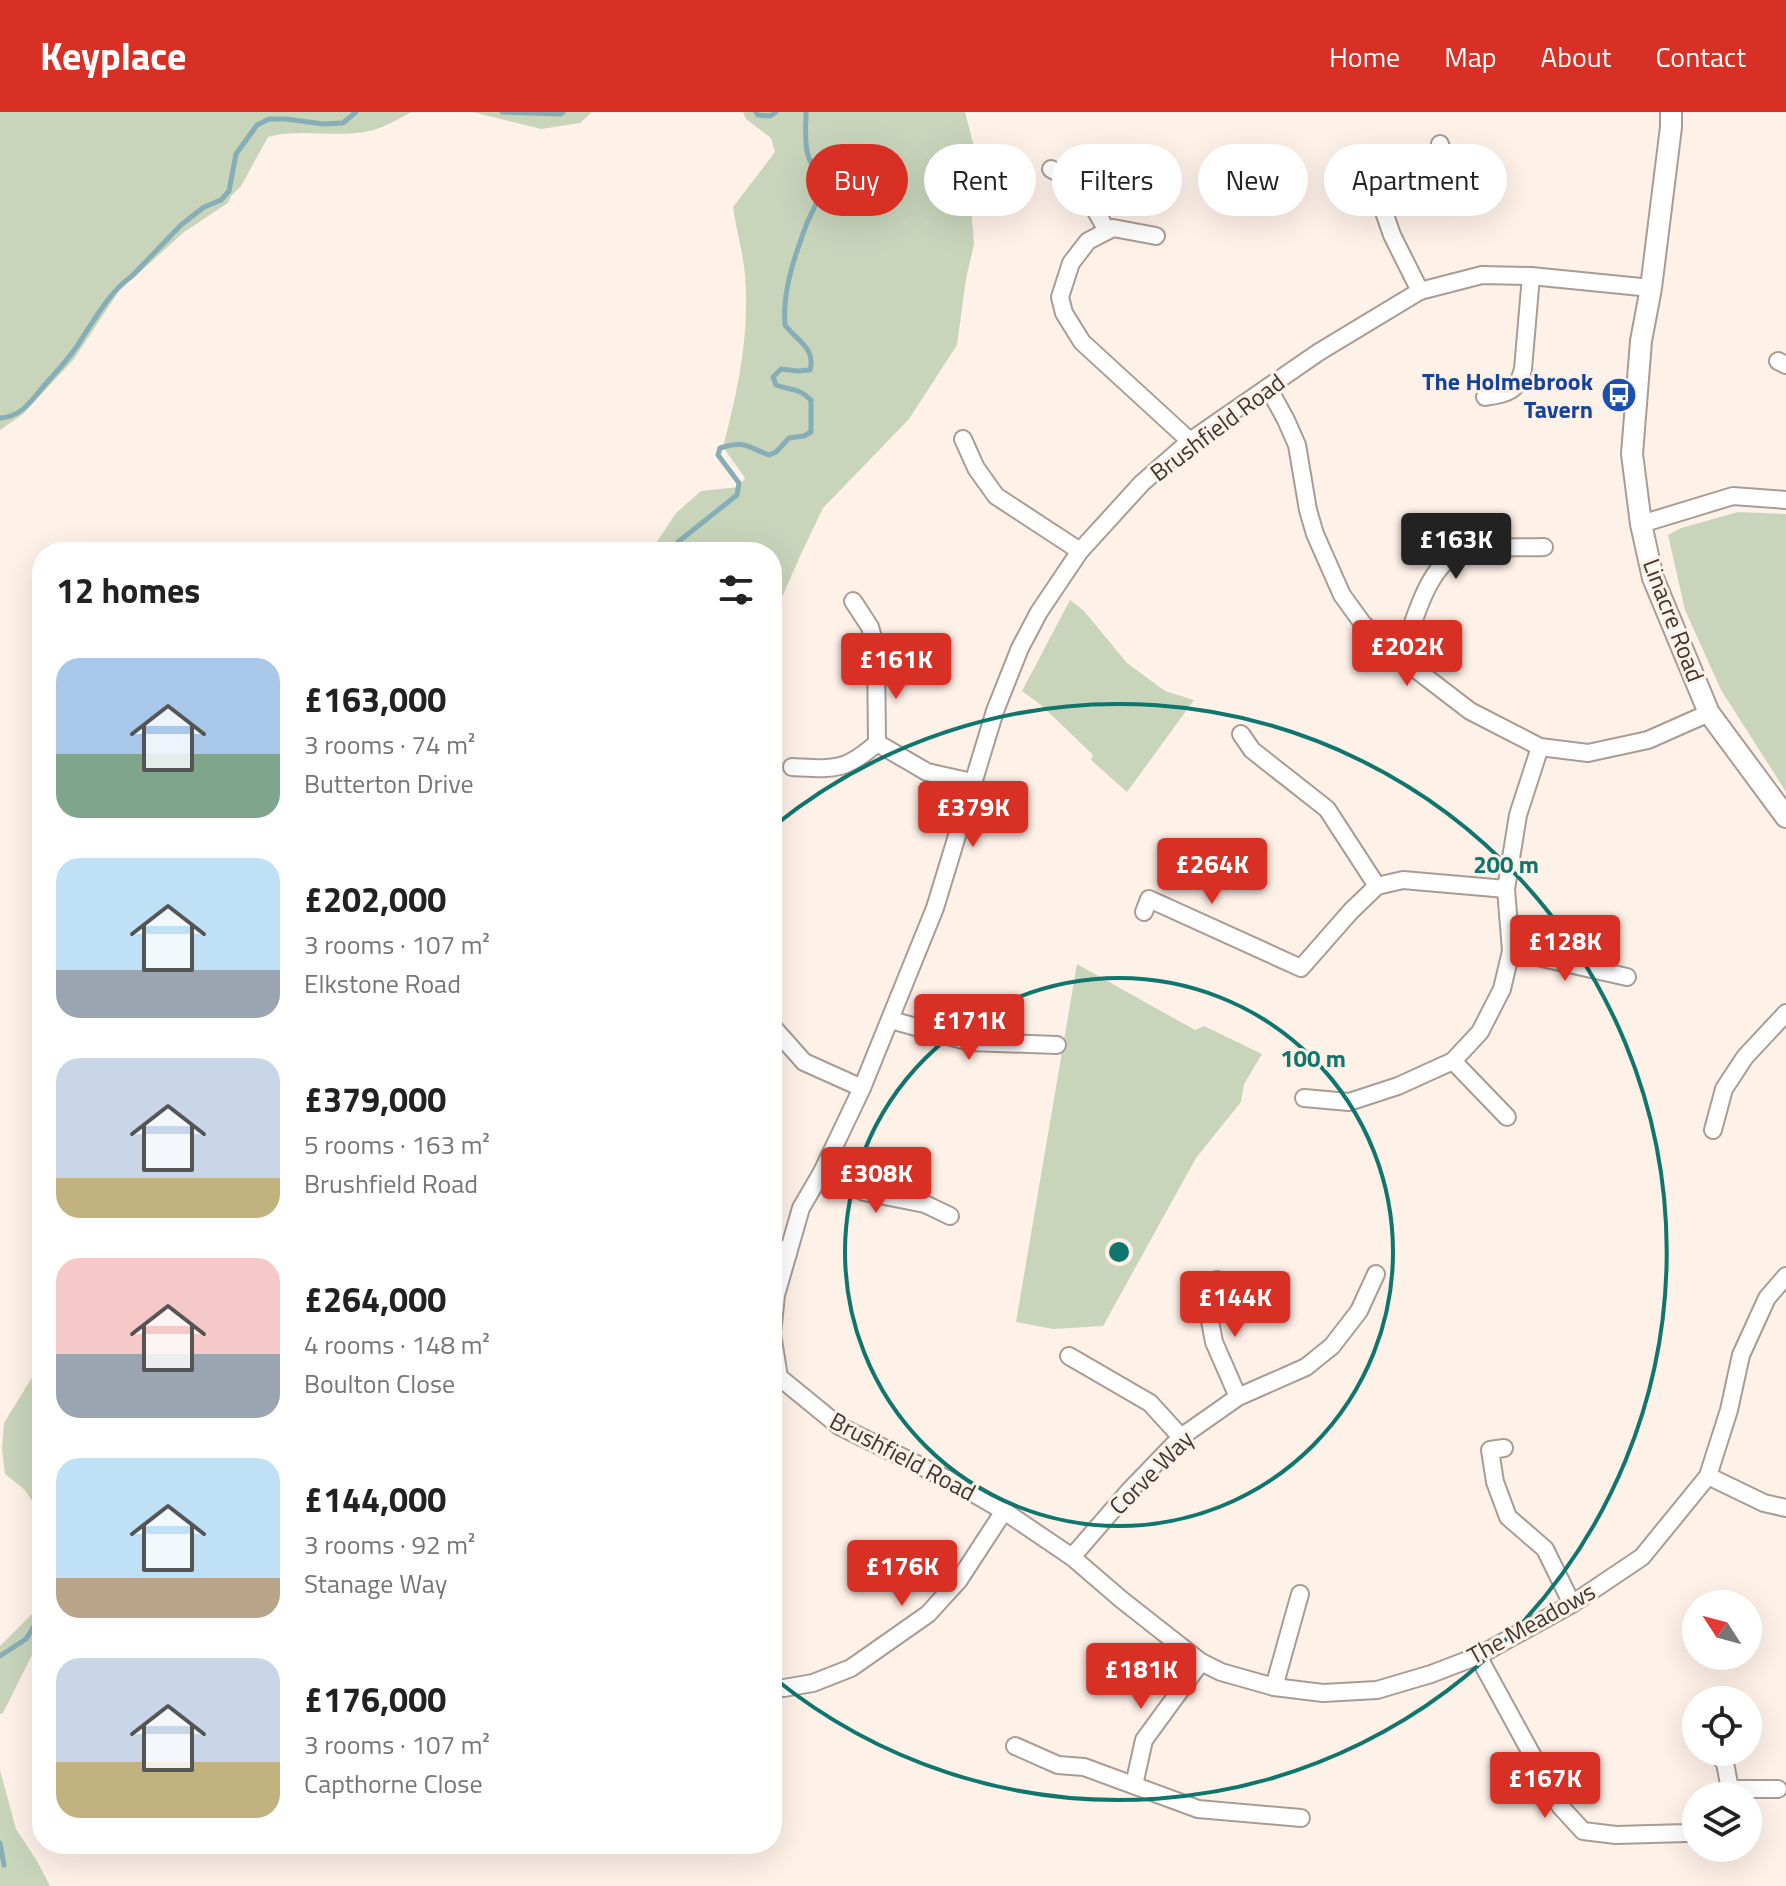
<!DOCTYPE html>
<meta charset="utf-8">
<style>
body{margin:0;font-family:"Titillium Web",sans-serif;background:#f6f6f6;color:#222;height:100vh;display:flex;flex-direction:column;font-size:30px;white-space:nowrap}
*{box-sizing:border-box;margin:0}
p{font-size:26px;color:#767676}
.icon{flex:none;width:44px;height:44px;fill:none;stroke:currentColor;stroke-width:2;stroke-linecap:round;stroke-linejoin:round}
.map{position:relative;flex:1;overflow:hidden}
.details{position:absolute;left:32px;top:430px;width:750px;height:1312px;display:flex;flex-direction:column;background:#fff;border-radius:32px;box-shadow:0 8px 32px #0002}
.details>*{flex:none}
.banner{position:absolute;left:806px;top:32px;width:760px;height:72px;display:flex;gap:16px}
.needle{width:52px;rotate:306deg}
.controls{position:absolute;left:1682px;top:1478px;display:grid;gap:16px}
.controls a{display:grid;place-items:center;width:80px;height:80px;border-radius:50%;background:#fff;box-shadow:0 8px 32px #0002;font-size:40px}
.price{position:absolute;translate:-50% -68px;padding:0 18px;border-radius:8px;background:#d93025;color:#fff;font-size:26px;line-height:52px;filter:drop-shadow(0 2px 4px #0008)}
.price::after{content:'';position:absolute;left:50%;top:48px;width:24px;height:18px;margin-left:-12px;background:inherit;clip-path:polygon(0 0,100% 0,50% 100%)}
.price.active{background:#222;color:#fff}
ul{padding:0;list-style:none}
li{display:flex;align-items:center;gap:24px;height:200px;padding:0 24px}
li span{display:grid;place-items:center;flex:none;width:224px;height:160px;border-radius:24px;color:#555}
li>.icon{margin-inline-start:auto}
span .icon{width:96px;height:96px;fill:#fffc;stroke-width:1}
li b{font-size:34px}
h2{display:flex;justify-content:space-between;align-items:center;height:96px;padding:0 24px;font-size:34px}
.pill{padding:0 28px;border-radius:36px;background:#fff;box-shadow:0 8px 32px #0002;font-size:28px;line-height:72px}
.pill.active{background:#d93025;color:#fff}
header{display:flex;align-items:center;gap:48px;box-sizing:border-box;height:112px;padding:0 40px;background:#d93025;color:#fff}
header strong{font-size:38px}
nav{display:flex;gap:44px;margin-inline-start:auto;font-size:28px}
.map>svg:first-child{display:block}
</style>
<header>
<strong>Keyplace</strong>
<nav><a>Home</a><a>Map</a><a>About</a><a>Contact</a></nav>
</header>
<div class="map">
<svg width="1786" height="1774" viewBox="0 0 1786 1774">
<rect width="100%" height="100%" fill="#fef1e8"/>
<!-- green -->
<g fill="#c8d5bb">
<path d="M0,0H412C401,5 389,13 377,17C343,28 302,15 268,25L241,74L231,84L228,91L184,120L119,179L74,247L23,302L0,318Z"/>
<polygon points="472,0 592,0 580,11 541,17"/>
<path d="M743,0H965L978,50L971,95L974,132L966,167L957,233L909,307L823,396L801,442L772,508V440H650L676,401L701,379L739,375L745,366L723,335C738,278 750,222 745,163C743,140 736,118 733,95L775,40L771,26L746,7Z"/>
<polygon points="1738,400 1786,402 1786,680 1721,578 1685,498 1668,423 1681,416"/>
<polygon points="1070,488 1084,499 1127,551 1165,579 1194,588 1127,680 1091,648 1093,643 1041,593 1022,579"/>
<polygon points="1077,852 1195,918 1204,914 1262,942 1244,972 1241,990 1196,1046 1103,1214 1053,1217 1016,1210"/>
<polygon points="42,1249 42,1399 39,1399 24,1377 5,1362 2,1338 4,1311"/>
<polygon points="42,1429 42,1523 3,1601 0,1602 0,1534 32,1502 32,1484"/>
<polygon points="0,1658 16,1717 37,1749 50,1774 0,1774"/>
</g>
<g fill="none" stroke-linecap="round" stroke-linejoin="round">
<!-- stream -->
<g stroke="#87aeb7" stroke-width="5">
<polyline points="502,0 561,2 563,0"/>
<polyline points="756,0 758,3 770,4 776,0"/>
<path d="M0,306C21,305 30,290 43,275C54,262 66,250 75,237C91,214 109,179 132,164L181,113L204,95L221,88L229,79L236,42L257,13L269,7H286L323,12L343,11L356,0"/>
<path d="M670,440L678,430L737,383L739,371L718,343L720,336C745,328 747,335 769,343L776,340L789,326L804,324L811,320V288C798,275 792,279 776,273L773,265L781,257L797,259L810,258C816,236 797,229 785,213C782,179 795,143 807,111C812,100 819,89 820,77C822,60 811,56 808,43C804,30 806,14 806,0"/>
<polyline points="42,1297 35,1304 42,1323"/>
<polyline points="0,1544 26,1527 42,1502"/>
<polyline points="0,1731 4,1753"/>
</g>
<defs>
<g id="minor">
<path d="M1051,57C1084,73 1090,88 1107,119"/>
<polyline points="1156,124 1113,116 1088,129 1071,151 1060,185 1064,201 1082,230 1190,329"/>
<polyline points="1651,176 1531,164 1482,163 1420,179 1319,240 1190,329 1142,371 1080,439 1039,500 1020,536 995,599 935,796 862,976 822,1060 801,1096 776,1183 772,1222 779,1265 839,1314 959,1373 1004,1399 1072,1445 1122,1488 1201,1550 1221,1560 1274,1575 1323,1581 1377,1578 1431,1562 1478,1544 1572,1492 1642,1445 1708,1364 1729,1298 1741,1243 1767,1186 1786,1164"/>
<polyline points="1420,179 1392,123 1383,97 1385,76 1399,61 1443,45 1440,32"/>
<polyline points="1778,249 1786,253"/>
<polyline points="1268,275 1286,308 1297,333 1308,398 1315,422 1342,483 1363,512 1401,546 1470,599 1540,635 1588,641 1648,628 1709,601"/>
<path d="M1485,285C1507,281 1517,281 1523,257L1531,164"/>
<polyline points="963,327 976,356 996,384 1080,439"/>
<polyline points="1641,412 1733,384 1786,388"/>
<polyline points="853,489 870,515 876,536 877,631 927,660 972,670"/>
<path d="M1401,546C1413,514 1428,444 1468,438C1490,434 1521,436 1544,435"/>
<polyline points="1241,622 1252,638 1327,697 1377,774"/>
<path d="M792,655C834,657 844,660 877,631"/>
<polyline points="1144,800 1149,787 1301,856 1351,799 1377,774 1403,768 1506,777"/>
<polyline points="1511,839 1627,865"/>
<polyline points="891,908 970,930 1057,933"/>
<polyline points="772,914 804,950 862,976"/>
<polyline points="1453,949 1507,1005"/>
<polyline points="1304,986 1349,990 1398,974 1453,949 1480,920 1502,877 1511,839 1506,777 1518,703 1540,635"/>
<polyline points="1713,1018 1724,977 1745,945 1786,901"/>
<polyline points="822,1060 864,1080 925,1092 950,1104"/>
<polyline points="772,1132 788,1142"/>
<polyline points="1217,1168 1207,1193 1214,1230 1238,1285"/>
<polyline points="1069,1244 1150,1291 1181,1325"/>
<polyline points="1504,1336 1490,1338 1495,1370 1508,1405 1545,1437 1572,1492"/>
<polyline points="1708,1364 1764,1391 1786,1396"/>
<polyline points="1072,1445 1129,1379 1181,1325 1238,1285 1306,1255 1332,1234 1359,1199 1376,1162"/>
<polyline points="1478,1544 1560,1694 1583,1719 1616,1723 1687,1721 1696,1715"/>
<polyline points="1274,1575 1300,1482"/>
<polyline points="784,1576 813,1571 851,1556 928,1502 959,1468 1004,1399"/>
<polyline points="1015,1634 1058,1653 1084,1655 1198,1697 1301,1706"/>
<polyline points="1715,1640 1725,1651 1730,1677"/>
<polyline points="1134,1673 1144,1628 1201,1550"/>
<polyline points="1726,1684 1730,1677 1778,1677"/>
</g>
<polyline id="tertiary" points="1671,0 1671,15 1651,176 1641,229 1632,342 1641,412 1653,466 1709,601 1786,705"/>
</defs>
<!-- minor casing -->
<use href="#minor" stroke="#a89c94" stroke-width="20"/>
<!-- tertiary casing -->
<use href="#tertiary" stroke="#a89c94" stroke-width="24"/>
<!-- minor -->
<use href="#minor" stroke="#fff" stroke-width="16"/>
<!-- tertiary -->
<use href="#tertiary" stroke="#fff" stroke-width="20"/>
</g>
<!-- distance rings -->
<g fill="none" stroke="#0f766e" stroke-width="4">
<circle cx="1119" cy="1140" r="274"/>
<path d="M774 714A548 548 0 1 1 774 1566"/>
</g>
<!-- icons -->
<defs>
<symbol id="bus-disc" viewBox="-11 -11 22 22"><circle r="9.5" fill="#1a4fb4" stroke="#fef1e8"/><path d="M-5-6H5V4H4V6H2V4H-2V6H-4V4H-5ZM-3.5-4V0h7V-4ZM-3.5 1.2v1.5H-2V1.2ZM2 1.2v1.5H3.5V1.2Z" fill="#fff"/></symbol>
</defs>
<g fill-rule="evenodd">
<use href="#bus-disc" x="1599" y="263" width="40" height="40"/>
</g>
<g text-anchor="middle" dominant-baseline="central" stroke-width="6" stroke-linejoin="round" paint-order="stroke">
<!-- transit labels -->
<g font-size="24" font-weight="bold" fill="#164399" stroke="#fef1e8" text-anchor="end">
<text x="1593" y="269">The Holmebrook<tspan x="1593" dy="28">Tavern</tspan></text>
</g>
<!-- street labels -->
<g font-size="24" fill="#3b3633" stroke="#fef1e8">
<text transform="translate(1217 315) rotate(-37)">Brushfield Road</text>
<text transform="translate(1674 508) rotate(69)">Linacre Road</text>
<text transform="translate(903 1344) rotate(28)">Brushfield Road</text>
<text transform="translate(1151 1360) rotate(-45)">Corve Way</text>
<text transform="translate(1531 1511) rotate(-29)">The Meadows</text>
</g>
</g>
<circle cx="1119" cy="1140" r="12" fill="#0f766e" stroke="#fef1e8" stroke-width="4"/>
<g font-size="24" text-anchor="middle" font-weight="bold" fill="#0f766e" stroke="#fef1e8" stroke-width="6" stroke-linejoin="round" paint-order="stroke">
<text x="1506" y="761">200 m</text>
<text x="1313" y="955">100 m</text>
</g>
</svg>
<div class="controls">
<a><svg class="needle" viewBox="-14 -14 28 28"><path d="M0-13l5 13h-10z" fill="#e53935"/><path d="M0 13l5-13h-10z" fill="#767676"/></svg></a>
<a><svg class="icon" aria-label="locate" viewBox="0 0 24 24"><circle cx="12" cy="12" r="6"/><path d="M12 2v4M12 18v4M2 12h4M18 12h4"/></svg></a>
<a><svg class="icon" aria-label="layers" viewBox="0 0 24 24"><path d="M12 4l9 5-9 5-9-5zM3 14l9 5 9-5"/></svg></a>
</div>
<b class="price active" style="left:1456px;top:469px">£163K</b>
<b class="price" style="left:1407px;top:576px">£202K</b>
<b class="price" style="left:896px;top:589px">£161K</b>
<b class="price" style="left:973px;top:737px">£379K</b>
<b class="price" style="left:1212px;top:794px">£264K</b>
<b class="price" style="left:1565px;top:871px">£128K</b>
<b class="price" style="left:969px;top:950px">£171K</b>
<b class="price" style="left:876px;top:1103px">£308K</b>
<b class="price" style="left:1235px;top:1227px">£144K</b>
<b class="price" style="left:902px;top:1496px">£176K</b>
<b class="price" style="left:1141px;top:1599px">£181K</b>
<b class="price" style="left:1545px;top:1708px">£167K</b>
<div class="banner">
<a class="pill active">Buy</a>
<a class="pill">Rent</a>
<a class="pill">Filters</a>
<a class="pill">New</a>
<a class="pill">Apartment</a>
</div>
<section class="details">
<h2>12 homes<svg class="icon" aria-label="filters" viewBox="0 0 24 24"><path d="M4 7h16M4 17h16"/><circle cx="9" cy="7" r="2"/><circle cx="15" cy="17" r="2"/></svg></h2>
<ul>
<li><span style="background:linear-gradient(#a9c7e8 60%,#7fa58c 0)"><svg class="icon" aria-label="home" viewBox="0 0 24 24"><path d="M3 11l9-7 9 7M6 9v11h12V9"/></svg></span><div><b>£163,000</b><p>3 rooms · 74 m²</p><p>Butterton Drive</p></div></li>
<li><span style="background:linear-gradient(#bfe0f5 70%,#9aa5b1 0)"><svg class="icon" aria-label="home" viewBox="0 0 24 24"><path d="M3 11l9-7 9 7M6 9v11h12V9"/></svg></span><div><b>£202,000</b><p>3 rooms · 107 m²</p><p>Elkstone Road</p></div></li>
<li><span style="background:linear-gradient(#c9d6e8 75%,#c2b280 0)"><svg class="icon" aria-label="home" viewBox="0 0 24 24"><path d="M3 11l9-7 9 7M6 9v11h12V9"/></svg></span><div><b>£379,000</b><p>5 rooms · 163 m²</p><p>Brushfield Road</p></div></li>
<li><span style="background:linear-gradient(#f6c9c9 60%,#9aa5b1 0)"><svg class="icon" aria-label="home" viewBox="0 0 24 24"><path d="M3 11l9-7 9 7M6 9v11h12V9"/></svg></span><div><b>£264,000</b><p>4 rooms · 148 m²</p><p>Boulton Close</p></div></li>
<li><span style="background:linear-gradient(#bfe0f5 75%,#b9a48a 0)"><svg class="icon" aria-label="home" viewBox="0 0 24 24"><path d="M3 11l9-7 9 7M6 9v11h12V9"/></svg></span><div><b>£144,000</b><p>3 rooms · 92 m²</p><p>Stanage Way</p></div></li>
<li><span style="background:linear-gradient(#c9d6e8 65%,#c2b280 0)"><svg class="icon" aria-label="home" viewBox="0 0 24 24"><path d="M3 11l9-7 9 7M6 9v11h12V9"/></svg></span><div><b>£176,000</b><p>3 rooms · 107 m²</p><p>Capthorne Close</p></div></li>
</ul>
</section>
</div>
